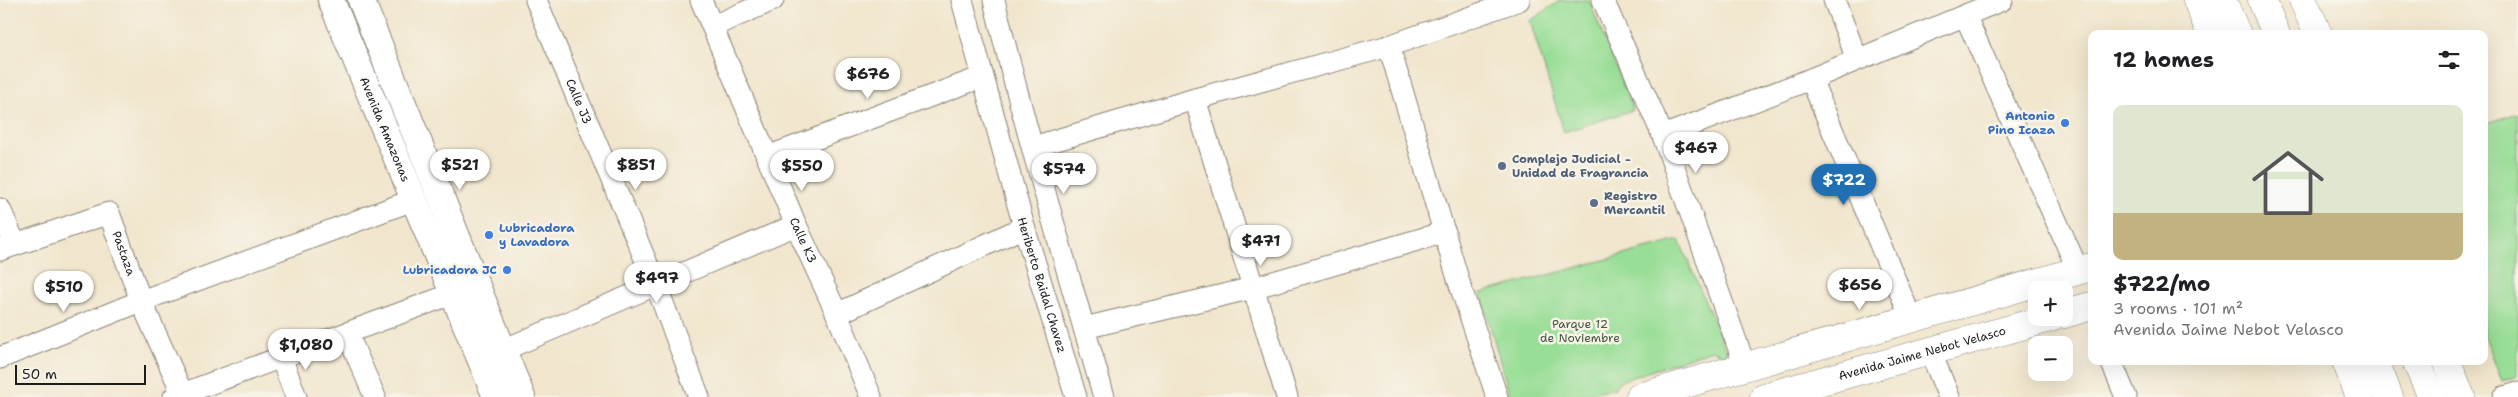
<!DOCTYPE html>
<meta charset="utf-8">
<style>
body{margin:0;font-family:"Shantell Sans",sans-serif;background:#f2f2f2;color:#202124;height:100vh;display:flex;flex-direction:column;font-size:19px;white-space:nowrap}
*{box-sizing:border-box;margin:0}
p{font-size:16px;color:#757577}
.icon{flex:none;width:28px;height:28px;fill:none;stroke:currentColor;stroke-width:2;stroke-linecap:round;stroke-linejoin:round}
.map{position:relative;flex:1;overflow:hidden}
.drawer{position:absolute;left:2088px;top:30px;width:400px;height:335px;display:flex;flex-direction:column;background:#fff;border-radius:10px;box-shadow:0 5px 20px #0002}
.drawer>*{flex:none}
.buttons{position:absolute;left:2028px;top:281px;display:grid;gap:10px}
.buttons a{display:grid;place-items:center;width:45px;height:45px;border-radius:10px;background:#fff;box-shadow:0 5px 20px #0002;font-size:25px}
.scale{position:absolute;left:15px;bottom:12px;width:131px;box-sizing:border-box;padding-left:5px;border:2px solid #1c1c1c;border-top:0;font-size:14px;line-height:18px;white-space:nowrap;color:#1c1c1c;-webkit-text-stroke:4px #f7f3e8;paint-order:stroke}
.price{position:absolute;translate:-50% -42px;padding:0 11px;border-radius:18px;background:#fff;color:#222;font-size:16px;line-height:32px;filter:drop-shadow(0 1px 2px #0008)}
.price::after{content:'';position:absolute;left:50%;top:30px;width:15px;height:11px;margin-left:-8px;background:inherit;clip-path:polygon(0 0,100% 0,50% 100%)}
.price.selected{background:#1f6fb2;color:#fff}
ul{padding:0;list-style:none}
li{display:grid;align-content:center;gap:10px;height:265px;padding:0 25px}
li span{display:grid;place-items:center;height:155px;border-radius:10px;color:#555}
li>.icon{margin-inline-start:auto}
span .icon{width:90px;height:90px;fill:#fffc;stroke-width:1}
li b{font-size:21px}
h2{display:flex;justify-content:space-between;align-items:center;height:60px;padding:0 25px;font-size:21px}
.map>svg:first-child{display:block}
</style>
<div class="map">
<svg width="2518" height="397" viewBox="0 0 2518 397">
<rect width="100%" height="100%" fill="#f7f3e8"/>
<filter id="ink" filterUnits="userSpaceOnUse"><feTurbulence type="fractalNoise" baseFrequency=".02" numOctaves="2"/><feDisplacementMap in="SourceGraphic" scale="10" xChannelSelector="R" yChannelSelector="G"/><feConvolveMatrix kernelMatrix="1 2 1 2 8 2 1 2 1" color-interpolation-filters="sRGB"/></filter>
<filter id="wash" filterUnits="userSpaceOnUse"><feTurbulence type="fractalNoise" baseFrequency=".0096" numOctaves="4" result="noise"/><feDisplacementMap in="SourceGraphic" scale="20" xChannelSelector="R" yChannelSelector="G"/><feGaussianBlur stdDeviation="1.12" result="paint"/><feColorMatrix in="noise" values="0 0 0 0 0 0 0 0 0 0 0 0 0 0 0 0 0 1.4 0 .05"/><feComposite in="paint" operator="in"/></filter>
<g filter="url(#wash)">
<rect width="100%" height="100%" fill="#f1e6cd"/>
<!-- green -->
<g fill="#99de96" stroke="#5a7d59">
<polygon points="1561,0 1589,0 1633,110 1564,132 1530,21"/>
<polygon points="2518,113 2518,376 2502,381 2484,334 2484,124"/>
<polygon points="1679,240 1729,357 1712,350 1618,382 1615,388 1572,397 1510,397 1481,293"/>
</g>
</g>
<g filter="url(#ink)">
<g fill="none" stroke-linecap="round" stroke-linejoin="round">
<defs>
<g id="minor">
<path id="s1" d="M536,0L656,285L699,397"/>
<path id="s2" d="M701,0L796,225L837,314L871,397"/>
<path id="s3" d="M962,0L1024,227L1076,397"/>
<path d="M994,0C1026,134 1066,265 1104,397"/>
<polyline points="1603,0 1663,136 1745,366"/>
<polyline points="1834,0 1857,59"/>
<polyline points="1965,15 2078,270"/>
<polyline points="713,26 773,0"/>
<polyline points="1389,46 1458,279 1497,397"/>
<polyline points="1811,79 1911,318"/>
<polyline points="1195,99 1287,397"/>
<polyline points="1663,136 1811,79 2002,0"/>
<polyline points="1033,147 1195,99 1389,46 1519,0"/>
<polyline points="767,157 982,77"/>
<polyline points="0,209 15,244"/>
<path id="s4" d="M0,250L109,213L141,301L184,397"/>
<polyline points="837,314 1024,227"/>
<polyline points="1084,328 1253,288 1445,232"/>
<polyline points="347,333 375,397"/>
<polyline points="503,350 796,225"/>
<polyline points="1930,351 1949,397"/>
<polyline points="281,357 296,397"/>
<polyline points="0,358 141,301 413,200"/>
<polyline points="2111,361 2126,397"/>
<polyline points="174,397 452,294"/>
<polyline points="2504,397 2518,393"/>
</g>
<g id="tertiary">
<path id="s5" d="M331,0L496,397"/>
<polyline points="361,0 522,397"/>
</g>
<g id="secondary">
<polyline points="2064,314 2091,306"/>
<polyline points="1640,397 2091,267"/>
<path id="s6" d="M1764,397L2050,318"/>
</g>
<g id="primary">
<polyline points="2197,0 2211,34"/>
<polyline points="2303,0 2318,34"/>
<polyline points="2346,361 2360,397"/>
<polyline points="2447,361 2461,397"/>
</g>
<g id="trunk">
<polyline points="2222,0 2237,34"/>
<polyline points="2262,0 2276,34"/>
<polyline points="2375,361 2389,397"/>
<polyline points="2416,361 2432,397"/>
</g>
</defs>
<!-- minor casing -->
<use href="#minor" stroke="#868174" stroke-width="23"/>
<!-- tertiary casing -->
<use href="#tertiary" stroke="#868174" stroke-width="28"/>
<!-- secondary casing -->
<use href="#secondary" stroke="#868174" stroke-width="29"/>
<!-- primary casing -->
<use href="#primary" stroke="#868174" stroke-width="29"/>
<!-- trunk casing -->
<use href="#trunk" stroke="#868174" stroke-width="29"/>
<!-- minor -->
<use href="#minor" stroke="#fff" stroke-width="21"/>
<!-- tertiary -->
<use href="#tertiary" stroke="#fff" stroke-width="26"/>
<!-- secondary -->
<use href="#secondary" stroke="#fff" stroke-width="28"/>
<!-- primary -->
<use href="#primary" stroke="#fff" stroke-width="28"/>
<!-- trunk -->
<use href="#trunk" stroke="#fff" stroke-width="28"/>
</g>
</g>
<!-- markers -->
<g fill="#3f7fe0" stroke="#f7f3e8" stroke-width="2">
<circle cx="2065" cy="123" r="5"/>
<circle cx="489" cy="235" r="5"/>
<circle cx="507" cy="270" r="5"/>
</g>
<g fill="#5c6f8a" stroke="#f7f3e8" stroke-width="2">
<circle cx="1502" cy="166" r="5"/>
<circle cx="1594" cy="203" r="5"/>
</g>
<g text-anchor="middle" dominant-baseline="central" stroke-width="5" stroke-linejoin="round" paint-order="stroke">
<!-- street labels -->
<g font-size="12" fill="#1c1c1c" stroke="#f7f3e8">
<text stroke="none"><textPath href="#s1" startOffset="110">Calle J3</textPath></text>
<text stroke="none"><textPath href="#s5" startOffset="140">Avenida Amazonas</textPath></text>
<text stroke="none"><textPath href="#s2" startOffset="261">Calle K3</textPath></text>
<text stroke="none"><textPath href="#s4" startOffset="158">Pastaza</textPath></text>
<text stroke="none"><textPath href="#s3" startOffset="296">Heriberto Baidal Chavez</textPath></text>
<text stroke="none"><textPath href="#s6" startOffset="164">Avenida Jaime Nebot Velasco</textPath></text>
</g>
<!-- shop labels -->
<g font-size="12" font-weight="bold" fill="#366cbe" stroke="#f7f3e8" text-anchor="end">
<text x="2055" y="116">Antonio<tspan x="2055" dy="14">Pino Icaza</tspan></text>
<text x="499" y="228" text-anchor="start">Lubricadora<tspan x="499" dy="14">y Lavadora</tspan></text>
<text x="497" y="270">Lubricadora JC</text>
</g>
<!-- service labels -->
<g font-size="12" font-weight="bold" fill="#4e5e75" stroke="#f7f3e8" text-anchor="start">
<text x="1512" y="159">Complejo Judicial -<tspan x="1512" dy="14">Unidad de Fragrancia</tspan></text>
<text x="1604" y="196">Registro<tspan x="1604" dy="14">Mercantil</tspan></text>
</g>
<!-- park labels -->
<g font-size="12" fill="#425641" stroke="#f7f3e8">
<text x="1580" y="324">Parque 12<tspan x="1580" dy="14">de Noviembre</tspan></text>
</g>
</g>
</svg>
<div class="buttons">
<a>+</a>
<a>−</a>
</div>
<div class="scale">50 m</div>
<b class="price" style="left:868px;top:100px">$676</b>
<b class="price" style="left:1696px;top:174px">$467</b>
<b class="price" style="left:460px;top:191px">$521</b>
<b class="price" style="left:636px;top:191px">$851</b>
<b class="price" style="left:802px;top:192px">$550</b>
<b class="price" style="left:1064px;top:195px">$574</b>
<b class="price selected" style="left:1844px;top:206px">$722</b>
<b class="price" style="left:1261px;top:267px">$471</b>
<b class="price" style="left:657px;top:304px">$497</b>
<b class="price" style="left:1860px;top:311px">$656</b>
<b class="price" style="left:64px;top:313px">$510</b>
<b class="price" style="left:306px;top:371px">$1,080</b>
<section class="drawer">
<h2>12 homes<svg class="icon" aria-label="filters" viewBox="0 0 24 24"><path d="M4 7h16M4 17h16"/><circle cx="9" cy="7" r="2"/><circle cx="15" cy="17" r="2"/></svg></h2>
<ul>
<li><span style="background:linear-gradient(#dfe7d0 70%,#c2b280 0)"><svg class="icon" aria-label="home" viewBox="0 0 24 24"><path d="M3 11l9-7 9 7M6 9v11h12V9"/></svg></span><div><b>$722/mo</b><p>3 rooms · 101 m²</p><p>Avenida Jaime Nebot Velasco</p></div></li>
</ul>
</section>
</div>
